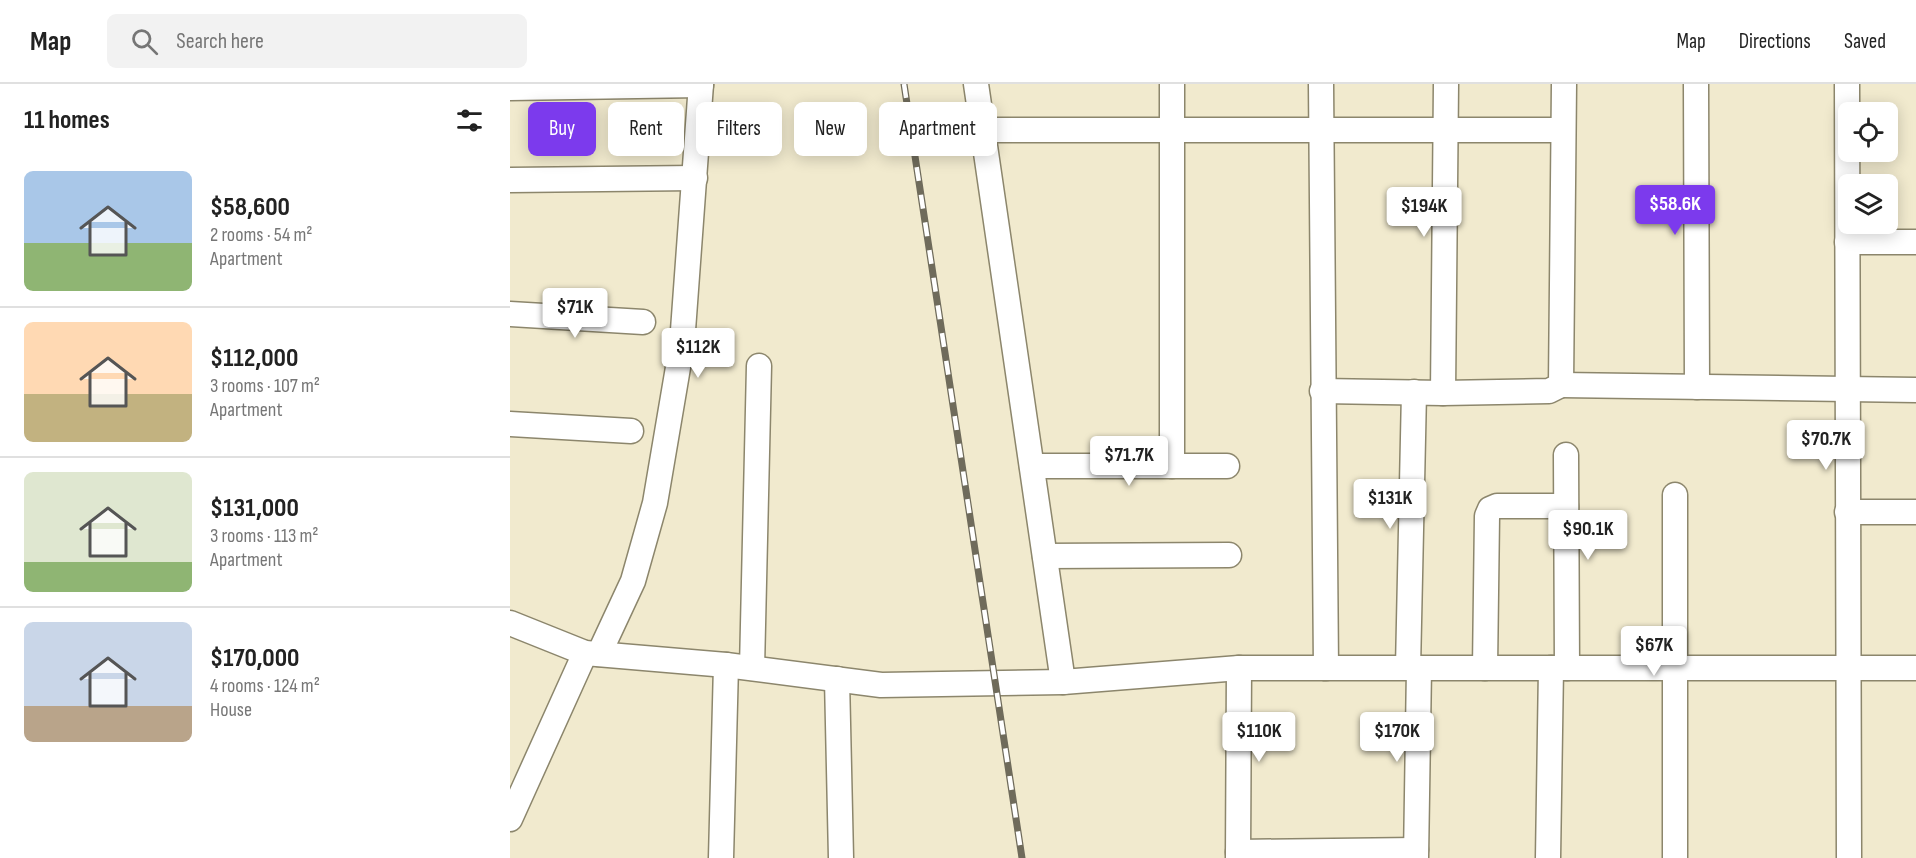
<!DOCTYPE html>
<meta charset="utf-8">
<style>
body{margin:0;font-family:"Sofia Sans Condensed",sans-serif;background:#f2f2f2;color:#222;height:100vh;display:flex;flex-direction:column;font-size:22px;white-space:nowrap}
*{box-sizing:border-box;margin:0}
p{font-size:20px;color:#767676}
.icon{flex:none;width:33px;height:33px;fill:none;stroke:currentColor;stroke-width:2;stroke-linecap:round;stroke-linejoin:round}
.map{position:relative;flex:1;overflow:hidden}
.details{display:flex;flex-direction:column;background:#fff;width:510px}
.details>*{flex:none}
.hud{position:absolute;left:18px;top:18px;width:570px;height:54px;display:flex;gap:12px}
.tools{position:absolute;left:1328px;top:18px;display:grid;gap:12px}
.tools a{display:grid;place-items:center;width:60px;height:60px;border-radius:9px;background:#fff;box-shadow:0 3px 15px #0003;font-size:30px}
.price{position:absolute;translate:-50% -51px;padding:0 14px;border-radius:6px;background:#fff;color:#222;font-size:20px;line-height:39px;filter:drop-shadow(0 2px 3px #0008)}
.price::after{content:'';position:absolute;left:50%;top:36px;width:18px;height:14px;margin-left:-9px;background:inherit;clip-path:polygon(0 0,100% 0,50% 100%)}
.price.current{background:#7c3aed;color:#fff}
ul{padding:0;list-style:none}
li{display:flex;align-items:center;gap:18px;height:150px;padding:0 24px}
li+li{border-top:2px solid #e0e0e0}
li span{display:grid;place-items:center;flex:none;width:168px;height:120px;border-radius:9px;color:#555}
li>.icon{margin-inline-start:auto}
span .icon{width:72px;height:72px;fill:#fffc;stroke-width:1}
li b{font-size:26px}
h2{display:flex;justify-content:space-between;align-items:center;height:72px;padding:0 24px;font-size:26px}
.chip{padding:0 21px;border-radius:9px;background:#fff;box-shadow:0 3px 15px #0003;font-size:21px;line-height:54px}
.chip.current{background:#7c3aed;color:#fff}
header{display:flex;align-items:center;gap:36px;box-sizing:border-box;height:84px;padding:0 30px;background:#fff;border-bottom:2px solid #e0e0e0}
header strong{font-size:28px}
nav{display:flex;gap:33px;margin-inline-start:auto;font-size:21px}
.search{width:420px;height:54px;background:#f2f2f2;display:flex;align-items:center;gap:15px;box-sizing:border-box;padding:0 21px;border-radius:9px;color:#767676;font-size:22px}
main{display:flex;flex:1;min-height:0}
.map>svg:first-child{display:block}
</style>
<header>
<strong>Map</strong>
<div class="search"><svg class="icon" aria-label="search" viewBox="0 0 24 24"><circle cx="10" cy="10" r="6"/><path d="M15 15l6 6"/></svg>Search here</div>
<nav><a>Map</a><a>Directions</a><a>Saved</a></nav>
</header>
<main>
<section class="details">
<h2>11 homes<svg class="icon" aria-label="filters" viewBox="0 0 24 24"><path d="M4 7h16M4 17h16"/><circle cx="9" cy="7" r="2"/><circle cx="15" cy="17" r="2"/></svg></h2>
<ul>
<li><span style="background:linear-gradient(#a9c7e8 60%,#8fb573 0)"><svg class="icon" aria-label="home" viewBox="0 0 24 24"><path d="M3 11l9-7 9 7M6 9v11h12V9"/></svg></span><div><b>$58,600</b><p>2 rooms · 54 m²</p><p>Apartment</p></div></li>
<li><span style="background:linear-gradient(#ffd9b3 60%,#c2b280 0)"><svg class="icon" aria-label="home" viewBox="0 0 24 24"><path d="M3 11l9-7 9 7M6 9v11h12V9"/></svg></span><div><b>$112,000</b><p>3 rooms · 107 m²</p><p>Apartment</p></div></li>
<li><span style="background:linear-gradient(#dfe7d0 75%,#8fb573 0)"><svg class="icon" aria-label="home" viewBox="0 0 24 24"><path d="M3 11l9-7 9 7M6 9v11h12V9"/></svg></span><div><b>$131,000</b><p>3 rooms · 113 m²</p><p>Apartment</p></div></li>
<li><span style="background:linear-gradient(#c9d6e8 70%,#b9a48a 0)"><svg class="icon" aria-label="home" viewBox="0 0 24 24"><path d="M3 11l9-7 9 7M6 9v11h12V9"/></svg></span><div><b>$170,000</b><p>4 rooms · 124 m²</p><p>House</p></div></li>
</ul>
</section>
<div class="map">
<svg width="1406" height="774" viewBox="0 0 1406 774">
<rect width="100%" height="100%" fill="#f1eace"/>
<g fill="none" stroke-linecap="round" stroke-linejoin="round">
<defs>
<g id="minor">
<polyline points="466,0 553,598"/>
<polyline points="662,0 662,382"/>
<polyline points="811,0 816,584"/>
<polyline points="1186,0 1187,303"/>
<polyline points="1337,0 1339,774"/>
<polyline points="0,4 191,1"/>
<polyline points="473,46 1053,46"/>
<polyline points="0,96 185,94"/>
<polyline points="1337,158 1406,158"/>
<polyline points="0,230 133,238"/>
<polyline points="1051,301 1406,306"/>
<polyline points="812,307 933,309 1039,307 1051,301 1054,0"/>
<polyline points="933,309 936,0"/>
<polyline points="0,340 121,347"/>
<polyline points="1056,371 1057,584"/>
<polyline points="522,382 717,382"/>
<polyline points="1165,411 1165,774"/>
<polyline points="1337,428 1406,428"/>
<polyline points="535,472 719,471"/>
<polyline points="0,539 75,569 216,581 371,601 553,598 729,584 1406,584"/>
<polyline points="89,570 123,497 145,419 172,260 191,0"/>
<polyline points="242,584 249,282"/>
<polyline points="898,584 904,308"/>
<polyline points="975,584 977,432 980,425 987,422 1056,422"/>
<polyline points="327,595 331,774"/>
<polyline points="0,735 75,569"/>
<polyline points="728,768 906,766"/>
<polyline points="211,774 216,581"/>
<polyline points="728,774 729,584"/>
<polyline points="906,774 909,584"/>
<polyline points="1038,774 1041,584"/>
</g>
</defs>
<!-- minor casing -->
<use href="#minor" stroke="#8c866c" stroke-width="27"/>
<!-- minor -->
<use href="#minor" stroke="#fff" stroke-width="24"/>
<defs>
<polyline id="rail" points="394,0 512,774"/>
</defs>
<!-- rail casing -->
<use href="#rail" stroke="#6f6b5b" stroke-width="7"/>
<!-- rail -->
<use href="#rail" stroke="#fff" stroke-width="4.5" stroke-dasharray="14" stroke-linecap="butt"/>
</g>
</svg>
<div class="tools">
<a><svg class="icon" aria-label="locate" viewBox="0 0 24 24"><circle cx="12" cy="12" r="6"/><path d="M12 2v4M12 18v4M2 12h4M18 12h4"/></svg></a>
<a><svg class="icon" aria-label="layers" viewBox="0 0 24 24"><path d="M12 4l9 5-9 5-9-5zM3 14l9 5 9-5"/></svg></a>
</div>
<b class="price current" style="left:1165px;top:152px">$58.6K</b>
<b class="price" style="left:914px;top:154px">$194K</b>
<b class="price" style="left:65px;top:255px">$71K</b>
<b class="price" style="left:188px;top:295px">$112K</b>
<b class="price" style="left:1316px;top:387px">$70.7K</b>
<b class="price" style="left:619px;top:403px">$71.7K</b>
<b class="price" style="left:880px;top:446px">$131K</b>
<b class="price" style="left:1078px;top:477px">$90.1K</b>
<b class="price" style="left:1144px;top:593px">$67K</b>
<b class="price" style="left:749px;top:679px">$110K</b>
<b class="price" style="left:887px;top:679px">$170K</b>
<div class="hud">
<a class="chip current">Buy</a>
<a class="chip">Rent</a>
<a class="chip">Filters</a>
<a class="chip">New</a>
<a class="chip">Apartment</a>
</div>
</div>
</main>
